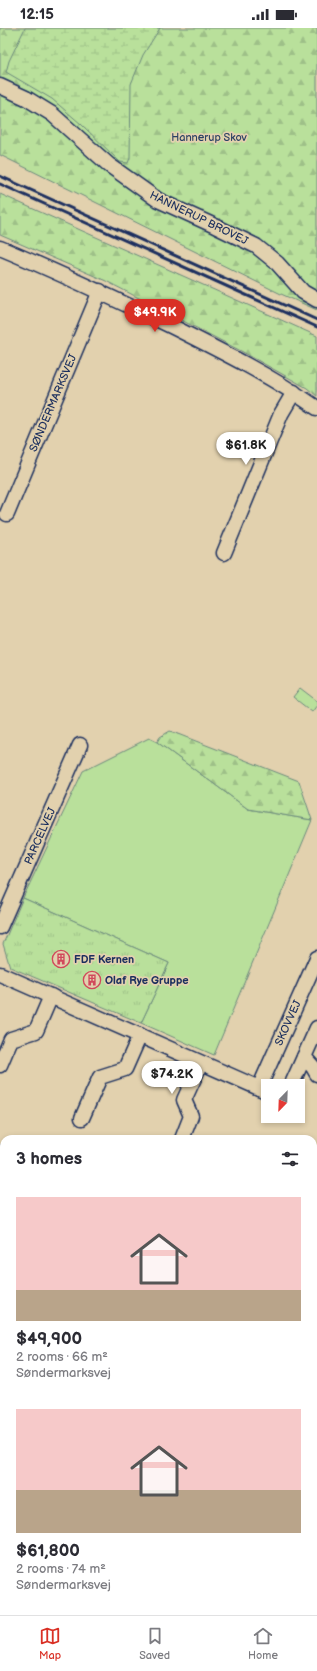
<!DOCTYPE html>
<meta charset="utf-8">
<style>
body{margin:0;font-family:"Balsamiq Sans",sans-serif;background:#f7f7f7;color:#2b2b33;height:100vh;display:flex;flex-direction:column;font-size:15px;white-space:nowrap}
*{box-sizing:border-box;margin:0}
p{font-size:13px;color:#7c7c81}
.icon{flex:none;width:22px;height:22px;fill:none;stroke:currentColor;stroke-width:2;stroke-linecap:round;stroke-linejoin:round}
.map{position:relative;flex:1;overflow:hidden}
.drawer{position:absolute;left:0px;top:1107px;width:317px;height:480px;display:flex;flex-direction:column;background:#fff;border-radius:12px 12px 0 0;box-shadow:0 2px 6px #0003}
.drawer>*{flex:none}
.needle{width:26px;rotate:203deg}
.controls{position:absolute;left:261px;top:1051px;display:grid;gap:8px}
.controls a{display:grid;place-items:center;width:44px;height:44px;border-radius:0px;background:#fff;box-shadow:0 2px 6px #0003;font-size:20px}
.price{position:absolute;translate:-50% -34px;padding:0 9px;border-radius:14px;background:#fff;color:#222;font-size:13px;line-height:26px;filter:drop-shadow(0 1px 2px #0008)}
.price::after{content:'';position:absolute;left:50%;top:24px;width:12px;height:9px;margin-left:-6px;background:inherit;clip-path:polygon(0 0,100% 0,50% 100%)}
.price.active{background:#d93025;color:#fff}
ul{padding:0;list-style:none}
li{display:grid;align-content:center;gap:8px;height:212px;padding:0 16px}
li span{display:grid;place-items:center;height:124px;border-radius:0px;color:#555}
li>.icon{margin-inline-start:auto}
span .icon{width:72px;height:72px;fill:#fffc;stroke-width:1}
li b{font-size:17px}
h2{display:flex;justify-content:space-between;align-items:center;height:48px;padding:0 16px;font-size:17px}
.status{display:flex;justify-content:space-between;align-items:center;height:28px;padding:0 20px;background:#fff;direction:ltr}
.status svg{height:11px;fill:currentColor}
.tabs{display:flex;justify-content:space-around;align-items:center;height:56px;border-top:1px solid #e1e1e2;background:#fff;font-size:11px;color:#7c7c81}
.tabs a{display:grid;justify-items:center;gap:2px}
.tabs .active{color:#d93025}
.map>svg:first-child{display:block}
</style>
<div class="status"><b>12:15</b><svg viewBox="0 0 49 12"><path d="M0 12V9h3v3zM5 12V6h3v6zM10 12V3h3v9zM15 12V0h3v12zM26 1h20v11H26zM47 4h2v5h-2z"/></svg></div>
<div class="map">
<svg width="317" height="1587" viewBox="0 0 317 1587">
<defs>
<pattern id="forest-firs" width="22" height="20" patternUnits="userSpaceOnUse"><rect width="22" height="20" fill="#b9e09b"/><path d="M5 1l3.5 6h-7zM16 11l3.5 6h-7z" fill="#9ec088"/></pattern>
<pattern id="wetland-marsh" width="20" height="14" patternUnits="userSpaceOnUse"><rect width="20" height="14" fill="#b9e09b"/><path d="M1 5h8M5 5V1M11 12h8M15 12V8" fill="none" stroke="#9ec088"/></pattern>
<pattern id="park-tufts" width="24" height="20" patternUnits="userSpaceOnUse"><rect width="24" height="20" fill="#b9e09b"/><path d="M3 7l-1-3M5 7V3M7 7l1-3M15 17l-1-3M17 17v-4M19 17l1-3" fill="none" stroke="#9ec088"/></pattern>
</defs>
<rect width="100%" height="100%" fill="#e2d1ae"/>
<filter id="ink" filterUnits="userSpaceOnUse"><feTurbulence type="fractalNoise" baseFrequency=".025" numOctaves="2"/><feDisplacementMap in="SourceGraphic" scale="8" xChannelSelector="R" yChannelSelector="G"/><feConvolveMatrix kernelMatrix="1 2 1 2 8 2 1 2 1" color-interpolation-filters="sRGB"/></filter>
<g filter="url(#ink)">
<!-- grass -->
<g fill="#b9e09b" stroke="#6a887c">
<polygon points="300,660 317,673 317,677 312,684 293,669"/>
<polygon points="149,710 157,714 248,781 312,792 214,1027 141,995 169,935 23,870 83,743"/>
</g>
<!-- forest -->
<g fill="url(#forest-firs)" stroke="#6a887c">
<polygon points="0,0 317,0 317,282 281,266 0,127"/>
<polygon points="0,166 317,308 317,368 307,360 241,323 106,253 0,207"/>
<polygon points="170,703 299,753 312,792 248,781 157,714 160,709"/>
</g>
<!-- wetland -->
<polygon fill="url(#wetland-marsh)" stroke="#6a887c" points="25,0 160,0 143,27 131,56 130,130 128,135 120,134 81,96 52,71 6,44 9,33"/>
<!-- park -->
<polygon fill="url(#park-tufts)" stroke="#6a887c" points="23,870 169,935 141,995 10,939 3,916"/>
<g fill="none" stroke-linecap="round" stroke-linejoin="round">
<defs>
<g id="minor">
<polyline points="0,58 26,70 52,86 109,137 158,172 215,198 256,218 277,235 303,264 317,272"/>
<path d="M0,220C58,244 115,271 171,298C221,323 271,348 317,380"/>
<polyline points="7,486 100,263"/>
<polyline points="224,525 281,386 294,364"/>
<polyline points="0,899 80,717"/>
<polyline points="0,946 268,1064"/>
<polyline points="304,1029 313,1039 317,1046"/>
<polyline points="0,1037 11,1011 36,1003 51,968"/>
<polyline points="291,1058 317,1000"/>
<polyline points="259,1060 317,930"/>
<polyline points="82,1090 100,1049 125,1041 140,1007"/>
<polyline points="182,1111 191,1088 184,1072 201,1035"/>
<polyline points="0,1125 4,1126"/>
<polyline points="313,1140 317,1139"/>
<polyline points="313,1487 317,1478"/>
<polyline points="313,1511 317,1513"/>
<polyline points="0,1540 4,1530"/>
<polyline points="294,1583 304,1587"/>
<polyline points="223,1587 225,1583"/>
</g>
</defs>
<!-- minor casing -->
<use href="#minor" stroke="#1b2f5e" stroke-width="17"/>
<!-- minor -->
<use href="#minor" stroke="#e2d1ae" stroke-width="14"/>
<!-- rail -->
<g stroke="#1b2f5e" stroke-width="3">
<polyline points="0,148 317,292"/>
<polyline points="0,156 317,299"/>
</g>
</g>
</g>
<!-- icons -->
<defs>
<symbol id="building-ring" viewBox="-11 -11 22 22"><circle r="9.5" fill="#e2d1ae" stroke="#d1495b" stroke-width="1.5"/><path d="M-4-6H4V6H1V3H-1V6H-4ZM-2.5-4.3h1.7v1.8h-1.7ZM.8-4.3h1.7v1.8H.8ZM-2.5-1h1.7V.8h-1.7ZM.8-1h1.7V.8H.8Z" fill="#d1495b"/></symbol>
</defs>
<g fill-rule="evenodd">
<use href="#building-ring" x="51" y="921" width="20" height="20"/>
<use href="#building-ring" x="82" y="942" width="20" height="20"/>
</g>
<g text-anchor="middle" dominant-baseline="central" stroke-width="3.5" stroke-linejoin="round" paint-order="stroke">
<!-- park labels -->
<g font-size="11" fill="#2b4164" stroke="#e2d1ae">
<text x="209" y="109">Hannerup Skov</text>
</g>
<!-- street labels -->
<g font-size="11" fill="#1b2f5e" stroke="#e2d1ae">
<text transform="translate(199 190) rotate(26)">HANNERUP BROVEJ</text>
<text transform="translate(53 375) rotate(-67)">SØNDERMARKSVEJ</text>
<text transform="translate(40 808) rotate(-66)">PARCELVEJ</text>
<text transform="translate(288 995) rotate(-66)">SKOVVEJ</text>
</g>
<!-- poi labels -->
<g font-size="11" font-weight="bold" fill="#1b2f5e" stroke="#e2d1ae" text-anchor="start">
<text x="74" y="931">FDF Kernen</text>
<text x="105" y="952">Olaf Rye Gruppe</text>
</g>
</g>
</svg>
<div class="controls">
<a><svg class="needle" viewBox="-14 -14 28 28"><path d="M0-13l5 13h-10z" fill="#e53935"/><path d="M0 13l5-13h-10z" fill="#7c7c81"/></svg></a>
</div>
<b class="price active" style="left:155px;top:305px">$49.9K</b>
<b class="price" style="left:246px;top:438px">$61.8K</b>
<b class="price" style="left:172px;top:1067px">$74.2K</b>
<section class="drawer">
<h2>3 homes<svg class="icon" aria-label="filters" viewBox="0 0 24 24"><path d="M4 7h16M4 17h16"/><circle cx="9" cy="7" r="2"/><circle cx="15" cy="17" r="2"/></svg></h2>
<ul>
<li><span style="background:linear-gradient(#f6c9c9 75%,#b9a48a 0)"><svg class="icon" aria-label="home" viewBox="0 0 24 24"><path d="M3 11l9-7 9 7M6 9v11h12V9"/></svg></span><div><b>$49,900</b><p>2 rooms · 66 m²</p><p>Søndermarksvej</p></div></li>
<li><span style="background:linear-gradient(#f6c9c9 65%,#b9a48a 0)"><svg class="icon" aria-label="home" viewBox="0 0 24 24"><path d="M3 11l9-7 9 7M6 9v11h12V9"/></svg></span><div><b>$61,800</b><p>2 rooms · 74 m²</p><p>Søndermarksvej</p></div></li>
</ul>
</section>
</div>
<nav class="tabs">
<a class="active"><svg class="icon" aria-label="map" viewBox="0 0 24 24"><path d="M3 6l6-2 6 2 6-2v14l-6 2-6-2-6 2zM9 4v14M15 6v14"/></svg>Map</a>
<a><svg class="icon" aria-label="saved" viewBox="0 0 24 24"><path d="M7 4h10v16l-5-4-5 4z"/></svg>Saved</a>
<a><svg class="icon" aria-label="home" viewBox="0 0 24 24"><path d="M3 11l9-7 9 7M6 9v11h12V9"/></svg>Home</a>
</nav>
